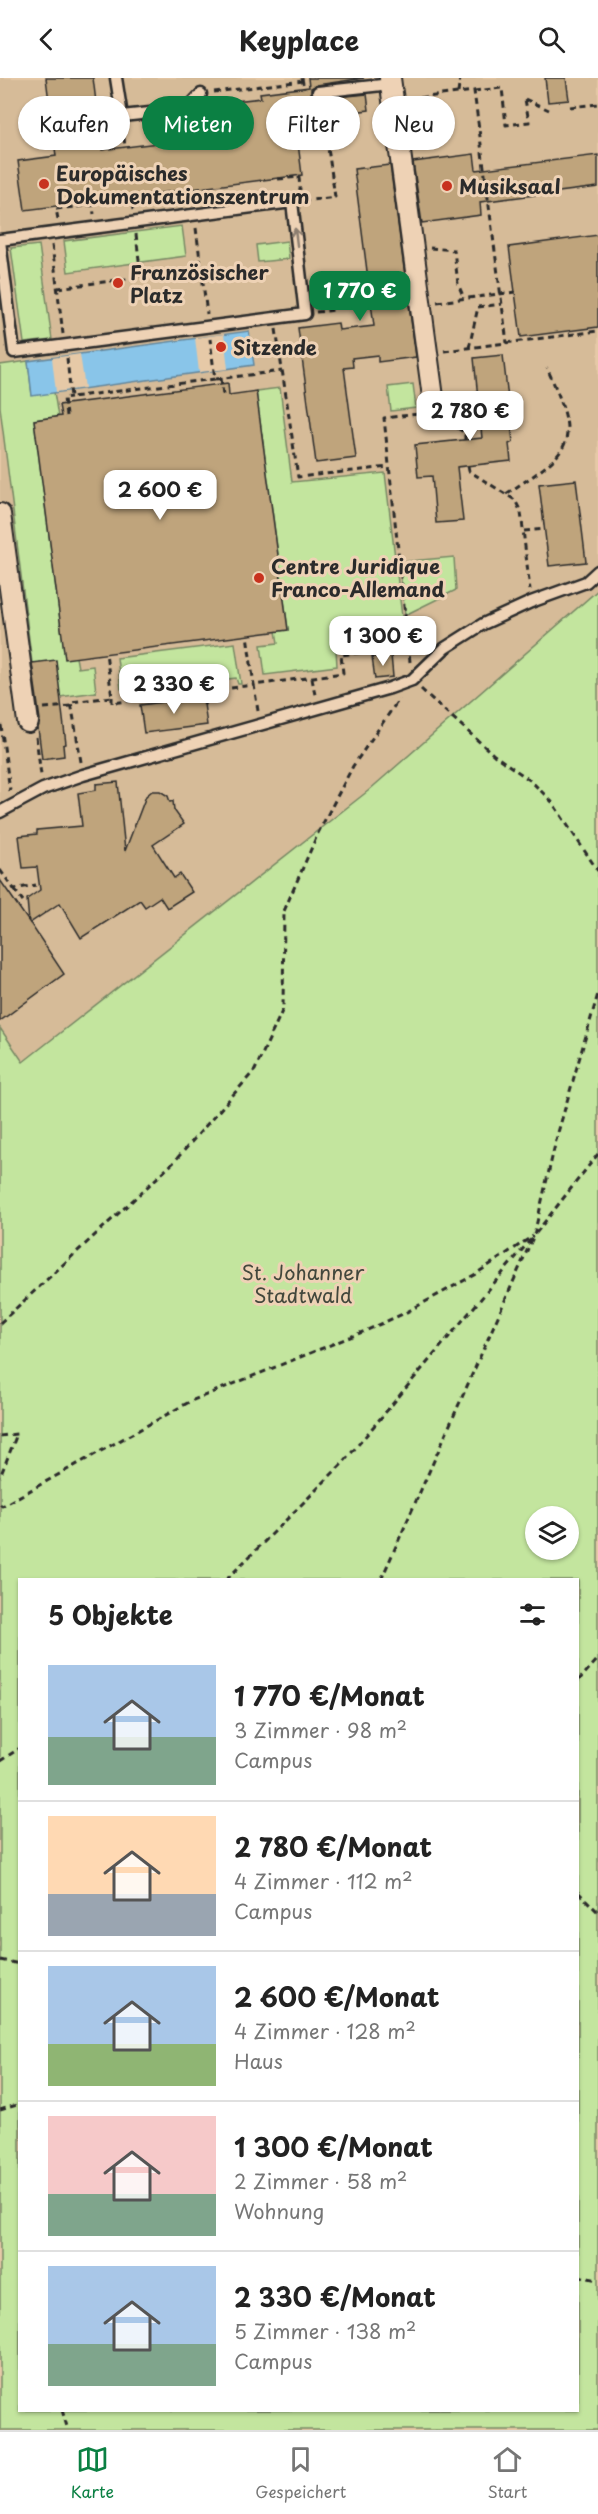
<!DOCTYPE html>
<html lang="de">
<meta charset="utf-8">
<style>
body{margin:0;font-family:"Playpen Sans",sans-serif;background:#f6f6f6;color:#222;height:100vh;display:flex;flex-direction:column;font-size:22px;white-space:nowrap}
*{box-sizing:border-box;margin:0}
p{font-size:20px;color:#767676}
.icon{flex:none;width:33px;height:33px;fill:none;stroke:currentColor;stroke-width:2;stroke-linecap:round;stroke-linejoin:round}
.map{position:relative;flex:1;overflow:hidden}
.details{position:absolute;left:18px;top:1500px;width:561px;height:834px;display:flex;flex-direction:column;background:#fff;border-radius:0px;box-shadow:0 2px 4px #0004}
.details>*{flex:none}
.banner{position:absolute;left:18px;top:18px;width:562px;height:54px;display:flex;gap:12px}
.controls{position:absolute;left:525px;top:1428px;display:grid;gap:12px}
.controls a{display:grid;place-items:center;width:54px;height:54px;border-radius:50%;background:#fff;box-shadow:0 2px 4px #0004;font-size:30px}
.price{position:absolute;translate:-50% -51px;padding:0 14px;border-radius:12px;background:#fff;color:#222;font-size:20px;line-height:39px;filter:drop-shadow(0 2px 3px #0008)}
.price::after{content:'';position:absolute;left:50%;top:36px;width:18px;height:14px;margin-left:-9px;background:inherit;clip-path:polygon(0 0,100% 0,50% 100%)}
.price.active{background:#0b8043;color:#fff}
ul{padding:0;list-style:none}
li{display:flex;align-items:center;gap:18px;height:150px;padding:0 30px}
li+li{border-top:2px solid #e0e0e0}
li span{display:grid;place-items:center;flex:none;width:168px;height:120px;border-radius:0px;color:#555}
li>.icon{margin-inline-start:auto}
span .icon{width:72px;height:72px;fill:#fffc;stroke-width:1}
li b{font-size:26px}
h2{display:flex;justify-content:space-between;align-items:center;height:72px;padding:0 30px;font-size:26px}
.pill{padding:0 21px;border-radius:27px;background:#fff;box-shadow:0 2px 4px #0004;font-size:21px;line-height:54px}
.pill.active{background:#0b8043;color:#fff}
header{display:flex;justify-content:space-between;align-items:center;height:78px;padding:0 30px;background:#fff;font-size:27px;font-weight:700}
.tab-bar{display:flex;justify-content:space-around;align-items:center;height:84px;border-top:2px solid #e0e0e0;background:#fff;font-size:16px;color:#767676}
.tab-bar a{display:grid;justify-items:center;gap:3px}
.tab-bar .active{color:#0b8043}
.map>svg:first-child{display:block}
</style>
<header><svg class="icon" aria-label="back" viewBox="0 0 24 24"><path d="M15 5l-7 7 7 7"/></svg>Keyplace<svg class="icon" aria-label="search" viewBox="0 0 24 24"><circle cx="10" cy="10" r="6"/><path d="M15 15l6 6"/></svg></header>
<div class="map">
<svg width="598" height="2352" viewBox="0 0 598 2352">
<rect width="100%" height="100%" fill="#e6c9a7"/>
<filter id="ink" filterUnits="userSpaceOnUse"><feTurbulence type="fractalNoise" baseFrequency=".0167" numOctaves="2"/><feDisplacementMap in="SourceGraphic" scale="12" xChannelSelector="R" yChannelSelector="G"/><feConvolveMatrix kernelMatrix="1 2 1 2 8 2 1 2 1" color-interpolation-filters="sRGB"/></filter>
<g filter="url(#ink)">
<!-- built -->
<polygon fill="#d6bb98" points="0,0 598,0 598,512 368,713 23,984 0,950"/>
<!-- green -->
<g fill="#c3e59e" stroke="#778864" stroke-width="1.5" fill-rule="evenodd">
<polygon points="182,148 186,178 68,194 64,163"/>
<polygon points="287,163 289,181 258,184 256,167"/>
<polygon points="39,167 52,262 24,265 11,170"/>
<polygon points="28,283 32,317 54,314 58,339 34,342 65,580 76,579 78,590 93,588 96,614 60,619 32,585 0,329 0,287"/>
<polygon points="413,306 416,330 391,333 388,309"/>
<polygon points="280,310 292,404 385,395 405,564 336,571 337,588 265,597 261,567 278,565 276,553 288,551 256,313"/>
<polygon points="454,479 456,512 405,537 399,484"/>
<path d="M598,512V2352H0V950L23,984L368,713ZM536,1438H568V1472H536ZM20,1502H578V2332H20Z"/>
<polygon points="235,565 241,606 238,606 236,600 220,602 221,608 215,609 214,599 170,605 171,614 157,616 155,607 121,611 117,580"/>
</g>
<!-- water -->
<polygon fill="#89c5e9" stroke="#63879d" stroke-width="1.5" points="249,253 254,287 32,318 28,283"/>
<!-- pier -->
<g fill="#e6c9a7">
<polygon points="224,256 228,291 199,294 195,260"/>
<polygon points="80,276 85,310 56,314 52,280"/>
</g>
<!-- building -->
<g fill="#bfa47c" stroke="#2b2b2b" stroke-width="1.5">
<polygon points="46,0 93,0 102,72 222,57 218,25 261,20 260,15 309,9 308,0 364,0 317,7 311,10 311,15 318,21 367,16 369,32 295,41 302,97 25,132 18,83 56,78"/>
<polygon points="545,0 566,0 569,22 548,24"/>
<polygon points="474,76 476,92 598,77 598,109 480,124 481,137 422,145 413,84"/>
<polygon points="390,87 416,279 378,284 378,277 352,280 353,289 344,290 356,380 316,385 298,250 338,245 339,252 374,248 354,91"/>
<polygon points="598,157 598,249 521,259 509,169"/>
<polygon points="503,277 513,364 509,366 511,383 457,389 463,443 436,445 432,398 418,399 415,367 482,360 474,280"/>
<polygon points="228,305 229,317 256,313 288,552 65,581 34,342 61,338 59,327"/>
<polygon points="576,402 586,484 549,488 539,406"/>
<polygon points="391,577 393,599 375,601 372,579"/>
<polygon points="56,582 66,666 63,667 64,678 42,681 38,650 40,642 32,585"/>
<polygon points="203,619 207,647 144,655 140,627"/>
<polygon points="118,704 125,773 146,718 152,713 160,713 168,718 170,724 173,723 174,732 184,746 153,767 174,800 180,796 192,814 167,830 160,819 145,829 140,822 81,860 60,825 30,845 64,896 0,943 0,802 29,844 27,821 40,812 37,789 23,790 19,758 37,756 37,752 82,748 78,715 96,712 96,706"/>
</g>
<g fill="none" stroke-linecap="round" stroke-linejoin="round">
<defs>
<g id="lane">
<polyline points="116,0 122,38 187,31 201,16"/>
<polyline points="318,14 391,6"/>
<polyline points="0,162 292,124 305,236 14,274 0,163"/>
<polyline points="0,734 43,711 83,697 390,610 412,602 445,570 483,546 531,524 586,504 598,493"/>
</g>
<g id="street">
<polyline points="390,0 435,334"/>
<polyline points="0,436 28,644"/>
</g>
</defs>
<!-- lane casing -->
<use href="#lane" stroke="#2b2b2b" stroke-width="15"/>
<!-- street casing -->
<use href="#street" stroke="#2b2b2b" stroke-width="24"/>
<!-- path -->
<g stroke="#2b2b2b" stroke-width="3" stroke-dasharray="6 4.5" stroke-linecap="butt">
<polyline points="302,0 304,11"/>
<polyline points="474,13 502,10 506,47 529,44 525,21"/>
<polyline points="214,14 303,3"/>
<polyline points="458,15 460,0"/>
<polyline points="410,21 474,13 507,265"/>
<polyline points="525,21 549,32"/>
<polyline points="570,29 598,26"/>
<polyline points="163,47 165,56 171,64"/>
<polyline points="123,49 125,70"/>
<polyline points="176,58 181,57 180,46"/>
<polyline points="159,65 165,56"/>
<polyline points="278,101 299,99 300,112"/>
<polyline points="131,118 133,132"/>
<polyline points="92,123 94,136"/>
<polyline points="303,123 335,119 328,70 310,58 305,21"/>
<polyline points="58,141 56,131 93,127"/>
<polyline points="196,150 207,236"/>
<polyline points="136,156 141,199"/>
<polyline points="52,167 63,256"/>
<polyline points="430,170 454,172 458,206 464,220"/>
<polyline points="58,210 201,191"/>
<polyline points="437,224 515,214"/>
<polyline points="316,234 336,232"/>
<polyline points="276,251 298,399 389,389"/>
<polyline points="469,270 478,229 502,226"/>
<polyline points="444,273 598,253"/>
<polyline points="67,280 71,319 215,301 210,261"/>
<polyline points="221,300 223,317"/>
<polyline points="216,301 282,293"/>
<polyline points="66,338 64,320 71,319"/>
<polyline points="449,344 465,355 465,362"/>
<polyline points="468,388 469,393 515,422 521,434 530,512"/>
<path d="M506,416C573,372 582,367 547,290"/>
<polyline points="524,453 545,451"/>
<polyline points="410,584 384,340 419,336"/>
<polyline points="312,600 315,617"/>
<polyline points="421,611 494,677 531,703 552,724 598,793"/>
<polyline points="112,619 112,625 254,607 247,557"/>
<polyline points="204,627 208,613"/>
<polyline points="44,630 72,628"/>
<polyline points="258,633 254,607 343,595 341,577 408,569"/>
<polyline points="1,647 10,713"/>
<polyline points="36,659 41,697"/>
<polyline points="81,684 71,624 112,619 106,575"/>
<polyline points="0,792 14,811 36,807"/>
<polyline points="14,811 23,823"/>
<polyline points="536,1155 598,1076"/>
<polyline points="0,1245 173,1085 255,992 283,931 284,833 318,755 353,688 399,621"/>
<polyline points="0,1358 17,1356 0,1399"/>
<polyline points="0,1426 2,1428 191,1323 365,1253 405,1235 474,1197 533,1158"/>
<polyline points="226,1502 342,1386 532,1160"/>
<polyline points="381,1502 534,1157 557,1058 598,916"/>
<polyline points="578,1603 598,1581"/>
<polyline points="0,1683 20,1670"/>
<polyline points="578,1814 598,1834"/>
<polyline points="0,1882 20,1886"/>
<polyline points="0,2032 20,2026"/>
<polyline points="578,2198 598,2202"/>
<polyline points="62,2332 68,2352"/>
</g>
<!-- lane -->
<use href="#lane" stroke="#eed2b5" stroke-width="10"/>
<!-- street -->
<use href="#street" stroke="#eed2b5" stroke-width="20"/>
</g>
<!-- one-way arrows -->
<defs><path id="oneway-shaft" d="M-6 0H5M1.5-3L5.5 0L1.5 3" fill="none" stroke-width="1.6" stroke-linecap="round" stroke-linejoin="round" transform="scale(1.5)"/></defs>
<use stroke="#8c7e70" href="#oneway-shaft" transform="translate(296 159) rotate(-97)"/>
</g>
<!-- markers -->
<g fill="#c8321e" stroke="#eed2b5" stroke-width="2">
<circle cx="44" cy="106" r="6"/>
<circle cx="447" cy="108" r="6"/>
<circle cx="118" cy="205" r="6"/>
<circle cx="221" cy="269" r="6"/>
<circle cx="259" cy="500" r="6"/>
</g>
<g text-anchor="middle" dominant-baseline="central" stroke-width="6" stroke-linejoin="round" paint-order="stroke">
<!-- poi labels -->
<g font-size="20" font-weight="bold" fill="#2b2b2b" stroke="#eed2b5" text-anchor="start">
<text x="56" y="95">Europäisches<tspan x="56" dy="23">Dokumentationszentrum</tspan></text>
<text x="459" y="108">Musiksaal</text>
<text x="130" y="194">Französischer<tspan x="130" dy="23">Platz</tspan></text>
<text x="233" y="269">Sitzende</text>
<text x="271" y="488">Centre Juridique<tspan x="271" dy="23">Franco-Allemand</tspan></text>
</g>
<!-- park labels -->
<g font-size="20" fill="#42473c" stroke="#eed2b5">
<text x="303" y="1194">St. Johanner<tspan x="303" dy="23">Stadtwald</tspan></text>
</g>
</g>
</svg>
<div class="controls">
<a><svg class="icon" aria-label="layers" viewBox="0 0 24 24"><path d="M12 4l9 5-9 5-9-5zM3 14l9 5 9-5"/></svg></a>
</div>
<b class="price active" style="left:360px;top:244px">1 770 €</b>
<b class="price" style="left:470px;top:364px">2 780 €</b>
<b class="price" style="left:160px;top:443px">2 600 €</b>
<b class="price" style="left:383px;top:589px">1 300 €</b>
<b class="price" style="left:174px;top:637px">2 330 €</b>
<div class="banner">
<a class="pill">Kaufen</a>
<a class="pill active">Mieten</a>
<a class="pill">Filter</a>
<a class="pill">Neu</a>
</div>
<section class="details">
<h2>5 Objekte<svg class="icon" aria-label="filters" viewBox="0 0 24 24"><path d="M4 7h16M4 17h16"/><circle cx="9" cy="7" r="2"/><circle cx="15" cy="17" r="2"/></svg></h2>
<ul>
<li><span style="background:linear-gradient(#a9c7e8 60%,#7fa58c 0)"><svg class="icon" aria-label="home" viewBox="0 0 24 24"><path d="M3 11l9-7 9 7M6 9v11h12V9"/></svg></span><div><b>1 770 €/Monat</b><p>3 Zimmer · 98 m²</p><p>Campus</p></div></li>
<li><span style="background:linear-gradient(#ffd9b3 65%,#9aa5b1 0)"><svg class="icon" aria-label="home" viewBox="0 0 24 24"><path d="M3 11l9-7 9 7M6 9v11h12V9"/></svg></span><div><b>2 780 €/Monat</b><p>4 Zimmer · 112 m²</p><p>Campus</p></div></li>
<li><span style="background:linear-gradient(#a9c7e8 65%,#8fb573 0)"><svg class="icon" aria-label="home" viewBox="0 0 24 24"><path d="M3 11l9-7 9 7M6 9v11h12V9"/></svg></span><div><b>2 600 €/Monat</b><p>4 Zimmer · 128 m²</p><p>Haus</p></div></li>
<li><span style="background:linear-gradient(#f6c9c9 65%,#7fa58c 0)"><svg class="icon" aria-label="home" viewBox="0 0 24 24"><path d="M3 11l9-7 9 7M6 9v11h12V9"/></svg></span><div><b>1 300 €/Monat</b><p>2 Zimmer · 58 m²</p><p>Wohnung</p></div></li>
<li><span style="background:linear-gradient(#a9c7e8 65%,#7fa58c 0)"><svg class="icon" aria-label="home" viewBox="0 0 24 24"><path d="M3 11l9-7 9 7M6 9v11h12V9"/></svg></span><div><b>2 330 €/Monat</b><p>5 Zimmer · 138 m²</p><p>Campus</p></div></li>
</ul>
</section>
</div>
<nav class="tab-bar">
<a class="active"><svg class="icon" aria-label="map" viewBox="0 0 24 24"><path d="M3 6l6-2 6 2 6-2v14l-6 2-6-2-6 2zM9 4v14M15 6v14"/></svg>Karte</a>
<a><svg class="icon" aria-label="saved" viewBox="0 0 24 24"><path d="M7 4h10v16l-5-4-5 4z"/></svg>Gespeichert</a>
<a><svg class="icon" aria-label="home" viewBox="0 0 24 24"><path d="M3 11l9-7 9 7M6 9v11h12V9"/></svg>Start</a>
</nav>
